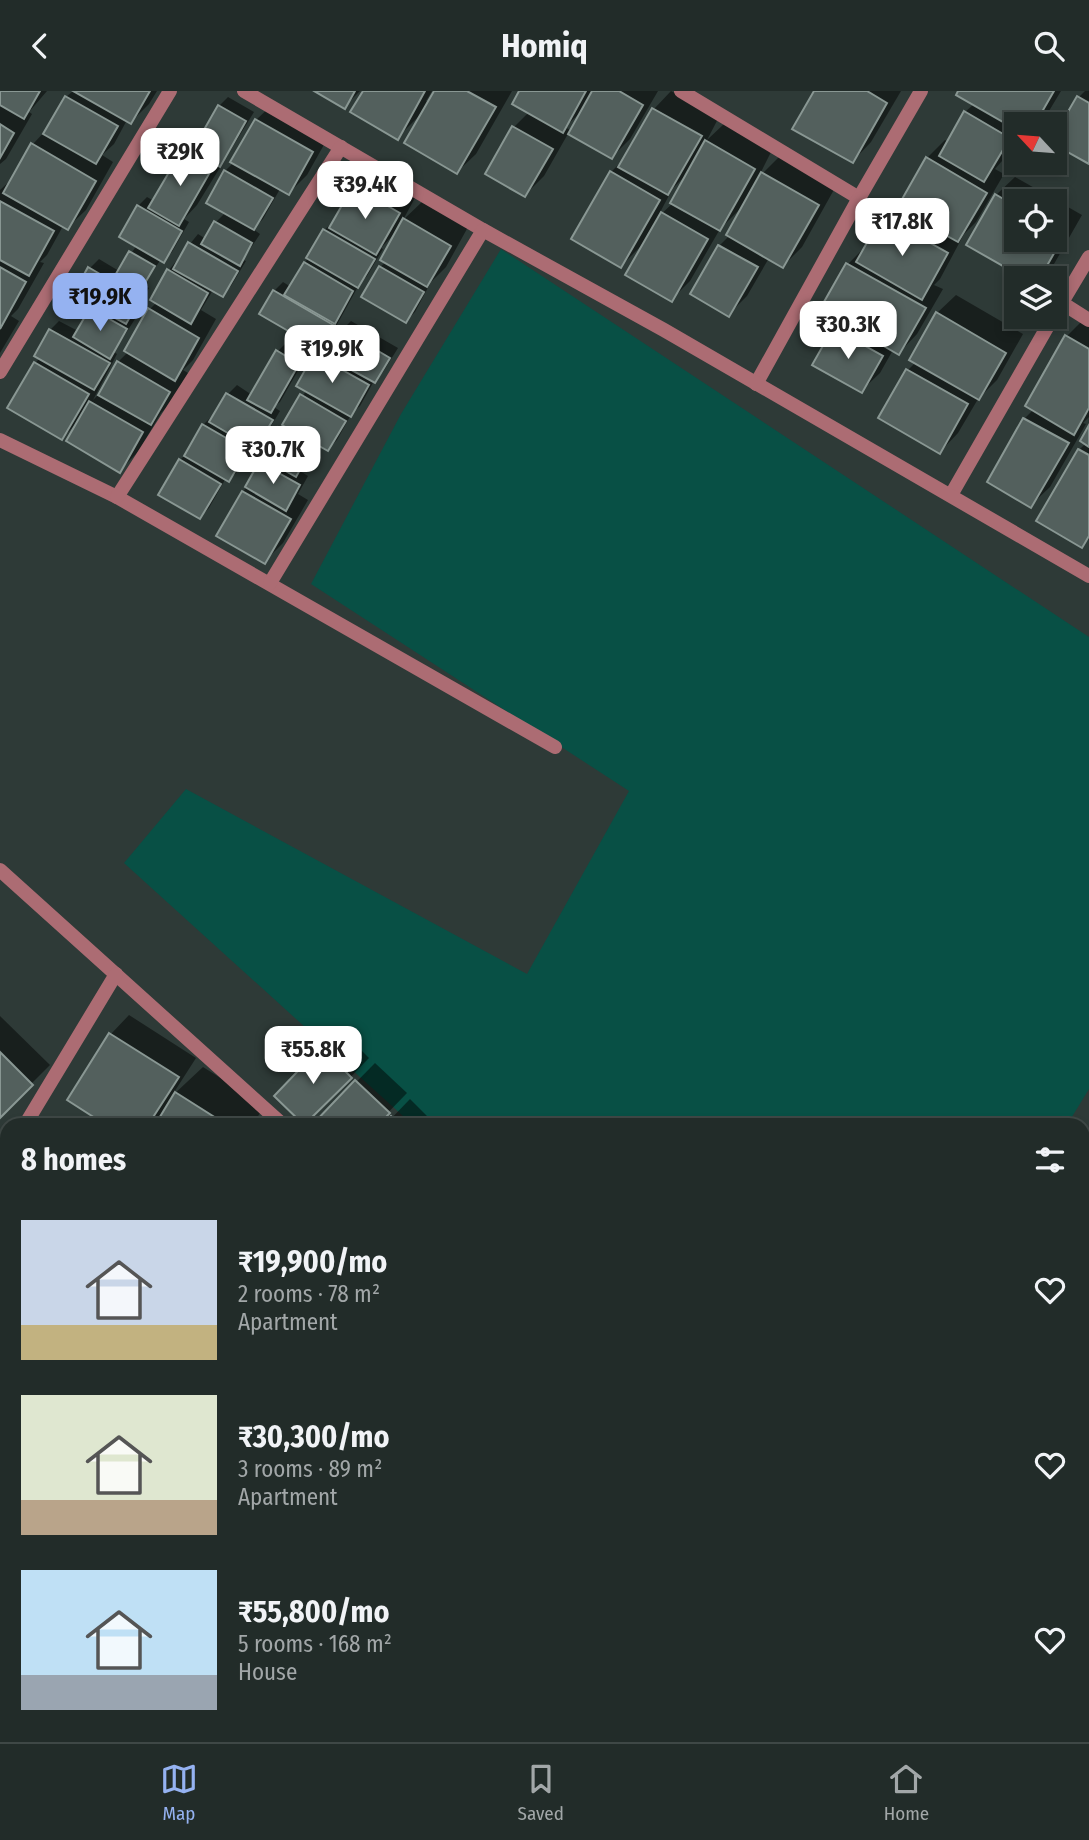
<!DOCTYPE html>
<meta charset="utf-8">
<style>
body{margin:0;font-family:"Fira Sans Condensed",sans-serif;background:#2e3835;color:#f1f3f6;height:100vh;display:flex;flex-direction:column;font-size:26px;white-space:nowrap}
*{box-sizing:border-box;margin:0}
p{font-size:23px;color:#a2a7a8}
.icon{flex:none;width:38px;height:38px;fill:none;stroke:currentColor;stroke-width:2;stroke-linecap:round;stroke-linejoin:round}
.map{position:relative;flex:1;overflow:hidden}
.sheet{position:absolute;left:0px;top:1027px;width:1090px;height:625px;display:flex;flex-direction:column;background:#222c29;border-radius:21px 21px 0 0;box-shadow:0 4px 10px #0003,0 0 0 2px #3f4846}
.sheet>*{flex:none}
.needle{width:46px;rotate:296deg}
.controls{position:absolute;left:1004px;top:21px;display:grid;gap:14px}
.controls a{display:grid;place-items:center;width:63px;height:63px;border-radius:0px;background:#222c29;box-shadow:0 4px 10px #0003,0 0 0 2px #3f4846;font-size:35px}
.price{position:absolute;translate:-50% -60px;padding:0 16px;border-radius:14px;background:#fff;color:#222;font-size:23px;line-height:46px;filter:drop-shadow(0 2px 4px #0008)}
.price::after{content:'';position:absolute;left:50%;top:42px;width:21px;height:16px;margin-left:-10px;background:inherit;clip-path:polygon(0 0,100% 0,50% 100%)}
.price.selected{background:#95b2f1;color:#111}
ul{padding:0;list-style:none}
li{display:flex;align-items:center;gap:21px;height:175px;padding:0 21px}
li span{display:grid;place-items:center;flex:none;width:196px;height:140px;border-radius:0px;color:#555}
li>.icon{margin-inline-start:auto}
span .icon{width:84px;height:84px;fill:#fffc;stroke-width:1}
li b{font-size:30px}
h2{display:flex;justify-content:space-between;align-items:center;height:84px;padding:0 21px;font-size:30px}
header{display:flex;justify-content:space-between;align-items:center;height:91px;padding:0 21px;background:#222c29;font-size:32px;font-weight:700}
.dock{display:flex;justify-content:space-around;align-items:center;height:98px;border-top:2px solid #3f4846;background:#222c29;font-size:19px;color:#a2a7a8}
.dock a{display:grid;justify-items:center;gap:4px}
.dock .selected{color:#95b2f1}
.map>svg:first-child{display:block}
</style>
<header><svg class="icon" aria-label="back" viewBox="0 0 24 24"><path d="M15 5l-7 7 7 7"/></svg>Homiq<svg class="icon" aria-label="search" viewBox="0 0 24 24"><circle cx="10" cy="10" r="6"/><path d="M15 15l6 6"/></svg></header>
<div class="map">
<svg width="1089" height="1651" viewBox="0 0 1089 1651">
<rect width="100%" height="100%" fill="#2e3a37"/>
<!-- green -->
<polygon fill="#085045" points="501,158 1089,546 1089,998 1067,1034 413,1034 124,772 186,698 527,883 629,700 311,493 401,323"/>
<!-- shadow -->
<g fill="#0007" fill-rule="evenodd">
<polygon points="0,0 47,0 29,21 32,23 6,68 0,73"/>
<polygon points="73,0 157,0 149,13 131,31 127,29 114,53 102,64 113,71 86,119 67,137 63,135 47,164 40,171 44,172 18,218 11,225 19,230 0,262 0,99 12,88 33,53 48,37 66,6"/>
<polygon points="317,0 360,0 344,16"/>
<polygon points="365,0 432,0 426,10 429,12 436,0 512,0 476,63 457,81 421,23 398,46"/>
<path d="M521,0H658L630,48L612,66L569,41L544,85L525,104L514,36L529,21ZM581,21L572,40L565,36Z"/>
<path d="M671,0L719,26L707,49L725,32L772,59L758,87L781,64L836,95L802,156L783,175L769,167L747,205L729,223L719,155L730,144L743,115L720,138L690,190L672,208L645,151L621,175L611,81L626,66L654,18ZM686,84L673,112L657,127L673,97Z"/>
<polygon points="816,0 901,0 871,51 853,70"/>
<polygon points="960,0 1061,0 1046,25 1038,33 1017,33 1017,46 1002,70 995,78 1004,83 976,131 964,143 940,188 934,194 943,198 917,243 899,262 893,259 880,282 861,300 815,274 835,238 843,229 848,173 866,155 883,126 901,108 903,109 927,67 945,49 949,51 965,21 974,13"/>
<polygon points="1085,0 1089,0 1089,71 1079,6"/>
<polygon points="228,6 254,21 197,114 184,128 189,131 172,161 163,170 161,168 144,194 149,197 131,226 135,228 114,261 117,263 93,309 101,301 118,271 129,260 149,219 157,211 169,179 198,143 206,148 216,131 226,121 225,80 234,71 256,29 275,11 330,43 307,84 289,102 280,98 263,128 253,138 260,143 243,169 246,170 231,195 222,204 213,199 201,219 216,228 193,269 183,279 188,282 169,314 161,322 138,361 120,379 79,330 62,347 35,272 41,266 50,239 59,230 78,240 96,214 90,177 99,168 119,180 137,154 138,115 147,106 154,110 183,60 202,41 204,43 219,15"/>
<polygon points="373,77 417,103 403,129 423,110 468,136 446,176 431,191 415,221 406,230 380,176 386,171 395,142 381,157 383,158 367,185 360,192 329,248 323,254 331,259 342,239 351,230 398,257 383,281 374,290 360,315 352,322 337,349 328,358 318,352 300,380 308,385 298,403 308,409 283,452 264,471 243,401 266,367 279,337 307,299 316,264 322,258 261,222 274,200 283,191 291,196 324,139 334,131 355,96"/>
<path d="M1015,86L1082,124L1054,173L1040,187H1027L969,153L996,104ZM1017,110H1055V149H1017Z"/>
<polygon points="956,204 1023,243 997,289 978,308 958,342 940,361 908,279 916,271 937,222"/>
<polygon points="1085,227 1089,229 1089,326 1083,332 1086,333 1050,396 1031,414 1024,328 1034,318 1067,245"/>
<polygon points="286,252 307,264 280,311 274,316 280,320 264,347 255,356 252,354 238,380 229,389 226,387 209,417 200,426 180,369 187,362 203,334 212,325 214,327 228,303 237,294 252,304 277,261"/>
<polygon points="1089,338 1089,448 1082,455 1039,430 1079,359 1086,352"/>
<polygon points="129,924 196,967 171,1006 203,976 265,1015 252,1034 157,1034 159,1027 152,1034 110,1034 69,1008 111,943"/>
<polygon points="0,925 50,974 0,1024"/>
<polygon points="341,939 369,967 305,1033 276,1005"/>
<polygon points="375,972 407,1002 376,1034 314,1034"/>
<polygon points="410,1008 434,1032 432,1034 385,1034"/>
<polygon points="71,1026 86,1034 62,1034"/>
<polygon points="7,1090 7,1277 0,1287 0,1100"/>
<polygon points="1089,1133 1089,1225 1083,1221 1083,1143"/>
<polygon points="7,1286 7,1461 0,1472 0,1314 2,1312 0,1311 0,1298"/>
<polygon points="332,1645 409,1645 404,1651 327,1651"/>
<polygon points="506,1645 557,1645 564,1651 501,1651"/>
<polygon points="677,1645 745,1645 739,1651 672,1651"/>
<polygon points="832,1645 893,1645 900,1651 827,1651"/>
</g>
<!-- building -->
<g fill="#53605d" stroke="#899793" stroke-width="2">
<polygon points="0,0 40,0 24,28 0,14"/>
<polygon points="73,0 150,0 131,33"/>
<polygon points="314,0 355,0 345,18"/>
<polygon points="363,0 425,0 398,49 350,21"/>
<polygon points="434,0 467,0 496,16 457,83 404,52"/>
<polygon points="519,0 586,0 563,42 512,13"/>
<polygon points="592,0 619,0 643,14 612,68 568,43"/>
<polygon points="814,0 867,0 887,12 853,72 792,38"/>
<polygon points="958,0 1054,0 1035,33 1017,33 1017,39 956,4"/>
<polygon points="65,5 118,35 96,73 43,43"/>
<polygon points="1077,5 1089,12 1089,73 1055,54 1055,43"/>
<polygon points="218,14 246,30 220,76 192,60"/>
<polygon points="652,17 702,45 668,104 618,76"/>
<polygon points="964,20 1010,47 984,91 939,65"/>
<polygon points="255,28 313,61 289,104 230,71"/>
<polygon points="0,33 14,42 0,67"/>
<polygon points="512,35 553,58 525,106 485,83"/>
<polygon points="705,49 755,78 720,140 670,112"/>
<polygon points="31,52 96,90 68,139 3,102"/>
<polygon points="182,59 213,76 179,135 148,117"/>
<polygon points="926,66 987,102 958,151 897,117"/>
<polygon points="224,79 273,107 254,139 206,112"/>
<polygon points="610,80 660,109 621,177 571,148"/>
<polygon points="761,81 819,114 783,177 726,144"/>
<polygon points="353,95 400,122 376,164 329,137"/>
<polygon points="995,103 1017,116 1017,149 1055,149 1055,137 1065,143 1040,187 1024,187 966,154"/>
<polygon points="0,110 54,140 29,185 0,169"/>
<polygon points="137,114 182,140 164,172 119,146"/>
<polygon points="661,121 708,148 672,211 625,184"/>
<polygon points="882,125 948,162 922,209 856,171"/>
<polygon points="403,127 451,155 427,196 380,169"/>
<polygon points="214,130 252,152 240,175 201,153"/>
<polygon points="323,138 375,168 358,197 306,167"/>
<polygon points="188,151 238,180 223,206 173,178"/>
<polygon points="718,154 758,176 729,226 690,203"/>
<polygon points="129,160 155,175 139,202 113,188"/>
<polygon points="304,171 353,200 335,233 284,204"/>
<polygon points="846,172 926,217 899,264 820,218"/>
<polygon points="379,175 424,201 406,232 361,206"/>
<polygon points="0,176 26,191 0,238"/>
<polygon points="88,176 141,207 126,233 73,204"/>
<polygon points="167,178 208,202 191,233 150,209"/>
<polygon points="273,199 335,235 321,259 259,223"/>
<polygon points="90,217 127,238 110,268 73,246"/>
<polygon points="148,217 199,247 175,290 124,260"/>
<polygon points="936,221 1006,262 979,309 909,269"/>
<polygon points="833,237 883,265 862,302 812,274"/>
<polygon points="49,238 110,272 94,299 34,265"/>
<polygon points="341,238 390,267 375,292 326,265"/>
<polygon points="1065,244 1089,258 1089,317 1074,344 1025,315"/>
<polygon points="276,259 299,273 271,322 247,309"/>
<polygon points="314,263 369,294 351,326 296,295"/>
<polygon points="117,270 170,301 151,334 98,304"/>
<polygon points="34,271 89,303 62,349 7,317"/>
<polygon points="906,278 968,313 940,363 878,327"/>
<polygon points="226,302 273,329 255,358 209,331"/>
<polygon points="300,303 346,330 328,360 282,334"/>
<polygon points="89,310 143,341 120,382 66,350"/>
<polygon points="1023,327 1069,352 1031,417 987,391"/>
<polygon points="202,333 247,359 229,391 184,365"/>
<polygon points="1089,334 1089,356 1080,350"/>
<polygon points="278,336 313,356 296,386 261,366"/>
<polygon points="1078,358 1089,364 1089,445 1082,457 1036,430"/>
<polygon points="179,368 221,393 200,428 158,404"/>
<polygon points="259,371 300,394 286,420 245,396"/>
<polygon points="242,400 291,428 265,473 216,445"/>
<polygon points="109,942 179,986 148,1034 106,1034 67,1009"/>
<polygon points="321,956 352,987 304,1034 274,1005"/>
<polygon points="0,961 33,994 0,1027"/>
<polygon points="355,989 390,1022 378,1034 312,1034"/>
<polygon points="175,1001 227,1034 155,1034"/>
<polygon points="391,1025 400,1034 382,1034"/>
<polygon points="4,1090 7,1091 7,1153 0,1149 0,1097"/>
<polygon points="1089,1129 1089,1151 1083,1148 1083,1139"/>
<polygon points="0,1155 7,1160 7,1229 0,1225"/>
<polygon points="1083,1156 1089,1159 1089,1227 1083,1223"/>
<polygon points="0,1248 7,1252 7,1264 0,1277"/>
<polygon points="7,1282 7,1317 0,1313 0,1294"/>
<polygon points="0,1321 7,1325 7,1382 0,1378"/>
<polygon points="0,1383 7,1388 6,1455 0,1451"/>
<polygon points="257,1645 321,1645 316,1651 264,1651"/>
<polygon points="330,1645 395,1645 402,1651 325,1651"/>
<polygon points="421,1645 492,1645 487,1651 416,1651"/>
<polygon points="503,1645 516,1645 524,1651 499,1651"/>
<polygon points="596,1645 664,1645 658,1651 603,1651"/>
<polygon points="675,1645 706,1645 713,1651 670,1651"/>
<polygon points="725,1645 746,1645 740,1651 732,1651"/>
<polygon points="830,1645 854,1645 860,1651 825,1651"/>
</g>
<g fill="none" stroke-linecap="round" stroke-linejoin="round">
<!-- minor -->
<g stroke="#ac6c73" stroke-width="14">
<polyline points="244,0 483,139"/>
<polyline points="681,0 859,107"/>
<polyline points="1062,212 1089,229"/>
<polyline points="1055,223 1089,166"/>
<polyline points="0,281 170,0"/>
<polyline points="756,293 859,107 921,0"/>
<polyline points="0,349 117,406 555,656"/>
<polyline points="951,404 1053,226"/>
<polyline points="117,406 341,56"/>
<polyline points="270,492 483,139 664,239 1089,485"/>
<polyline points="0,779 283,1034"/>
<polyline points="25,1034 116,883"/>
<polyline points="1083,1070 1089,1061"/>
<polyline points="0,1077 7,1065"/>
<polyline points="0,1512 7,1501"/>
<polyline points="1083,1550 1089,1540"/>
<polyline points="213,1645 219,1651"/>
<polyline points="559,1645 565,1651"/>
<polyline points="890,1645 896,1651"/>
</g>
</g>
</svg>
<div class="controls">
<a><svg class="needle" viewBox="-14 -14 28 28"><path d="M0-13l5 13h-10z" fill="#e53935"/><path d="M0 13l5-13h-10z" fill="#a2a7a8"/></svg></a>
<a><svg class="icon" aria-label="locate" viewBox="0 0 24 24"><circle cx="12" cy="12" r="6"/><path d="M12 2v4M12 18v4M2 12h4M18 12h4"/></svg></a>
<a><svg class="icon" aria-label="layers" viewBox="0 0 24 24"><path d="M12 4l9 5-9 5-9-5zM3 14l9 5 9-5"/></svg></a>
</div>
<b class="price" style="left:180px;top:97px">₹29K</b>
<b class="price" style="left:365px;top:130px">₹39.4K</b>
<b class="price" style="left:902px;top:167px">₹17.8K</b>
<b class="price selected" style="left:100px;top:242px">₹19.9K</b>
<b class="price" style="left:848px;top:270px">₹30.3K</b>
<b class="price" style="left:332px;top:294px">₹19.9K</b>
<b class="price" style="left:273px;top:395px">₹30.7K</b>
<b class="price" style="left:313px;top:995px">₹55.8K</b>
<section class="sheet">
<h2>8 homes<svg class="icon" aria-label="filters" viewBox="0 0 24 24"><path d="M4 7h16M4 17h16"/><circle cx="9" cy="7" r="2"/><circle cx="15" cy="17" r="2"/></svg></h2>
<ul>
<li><span style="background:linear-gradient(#c9d6e8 75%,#c2b280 0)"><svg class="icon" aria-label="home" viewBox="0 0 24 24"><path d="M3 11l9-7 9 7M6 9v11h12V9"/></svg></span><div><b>₹19,900/mo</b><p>2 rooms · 78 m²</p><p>Apartment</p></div><svg class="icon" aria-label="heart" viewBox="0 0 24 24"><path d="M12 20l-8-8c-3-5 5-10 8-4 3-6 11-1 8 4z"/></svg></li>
<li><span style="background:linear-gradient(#dfe7d0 75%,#b9a48a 0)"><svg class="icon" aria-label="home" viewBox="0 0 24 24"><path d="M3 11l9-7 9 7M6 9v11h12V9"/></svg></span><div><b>₹30,300/mo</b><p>3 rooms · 89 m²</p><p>Apartment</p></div><svg class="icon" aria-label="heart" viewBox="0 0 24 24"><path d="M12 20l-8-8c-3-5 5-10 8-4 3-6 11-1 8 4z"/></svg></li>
<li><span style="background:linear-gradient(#bfe0f5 75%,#9aa5b1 0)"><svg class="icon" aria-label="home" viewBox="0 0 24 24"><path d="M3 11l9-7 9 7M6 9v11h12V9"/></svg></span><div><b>₹55,800/mo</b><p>5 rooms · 168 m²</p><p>House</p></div><svg class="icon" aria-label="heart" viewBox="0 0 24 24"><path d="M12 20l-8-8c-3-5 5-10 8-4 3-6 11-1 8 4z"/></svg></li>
</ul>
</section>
</div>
<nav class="dock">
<a class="selected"><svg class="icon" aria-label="map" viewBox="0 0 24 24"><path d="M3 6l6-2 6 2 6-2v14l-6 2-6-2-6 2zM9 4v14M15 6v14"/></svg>Map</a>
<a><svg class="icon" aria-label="saved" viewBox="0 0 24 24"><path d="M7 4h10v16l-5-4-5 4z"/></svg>Saved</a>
<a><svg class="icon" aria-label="home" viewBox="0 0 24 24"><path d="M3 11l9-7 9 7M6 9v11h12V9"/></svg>Home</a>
</nav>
